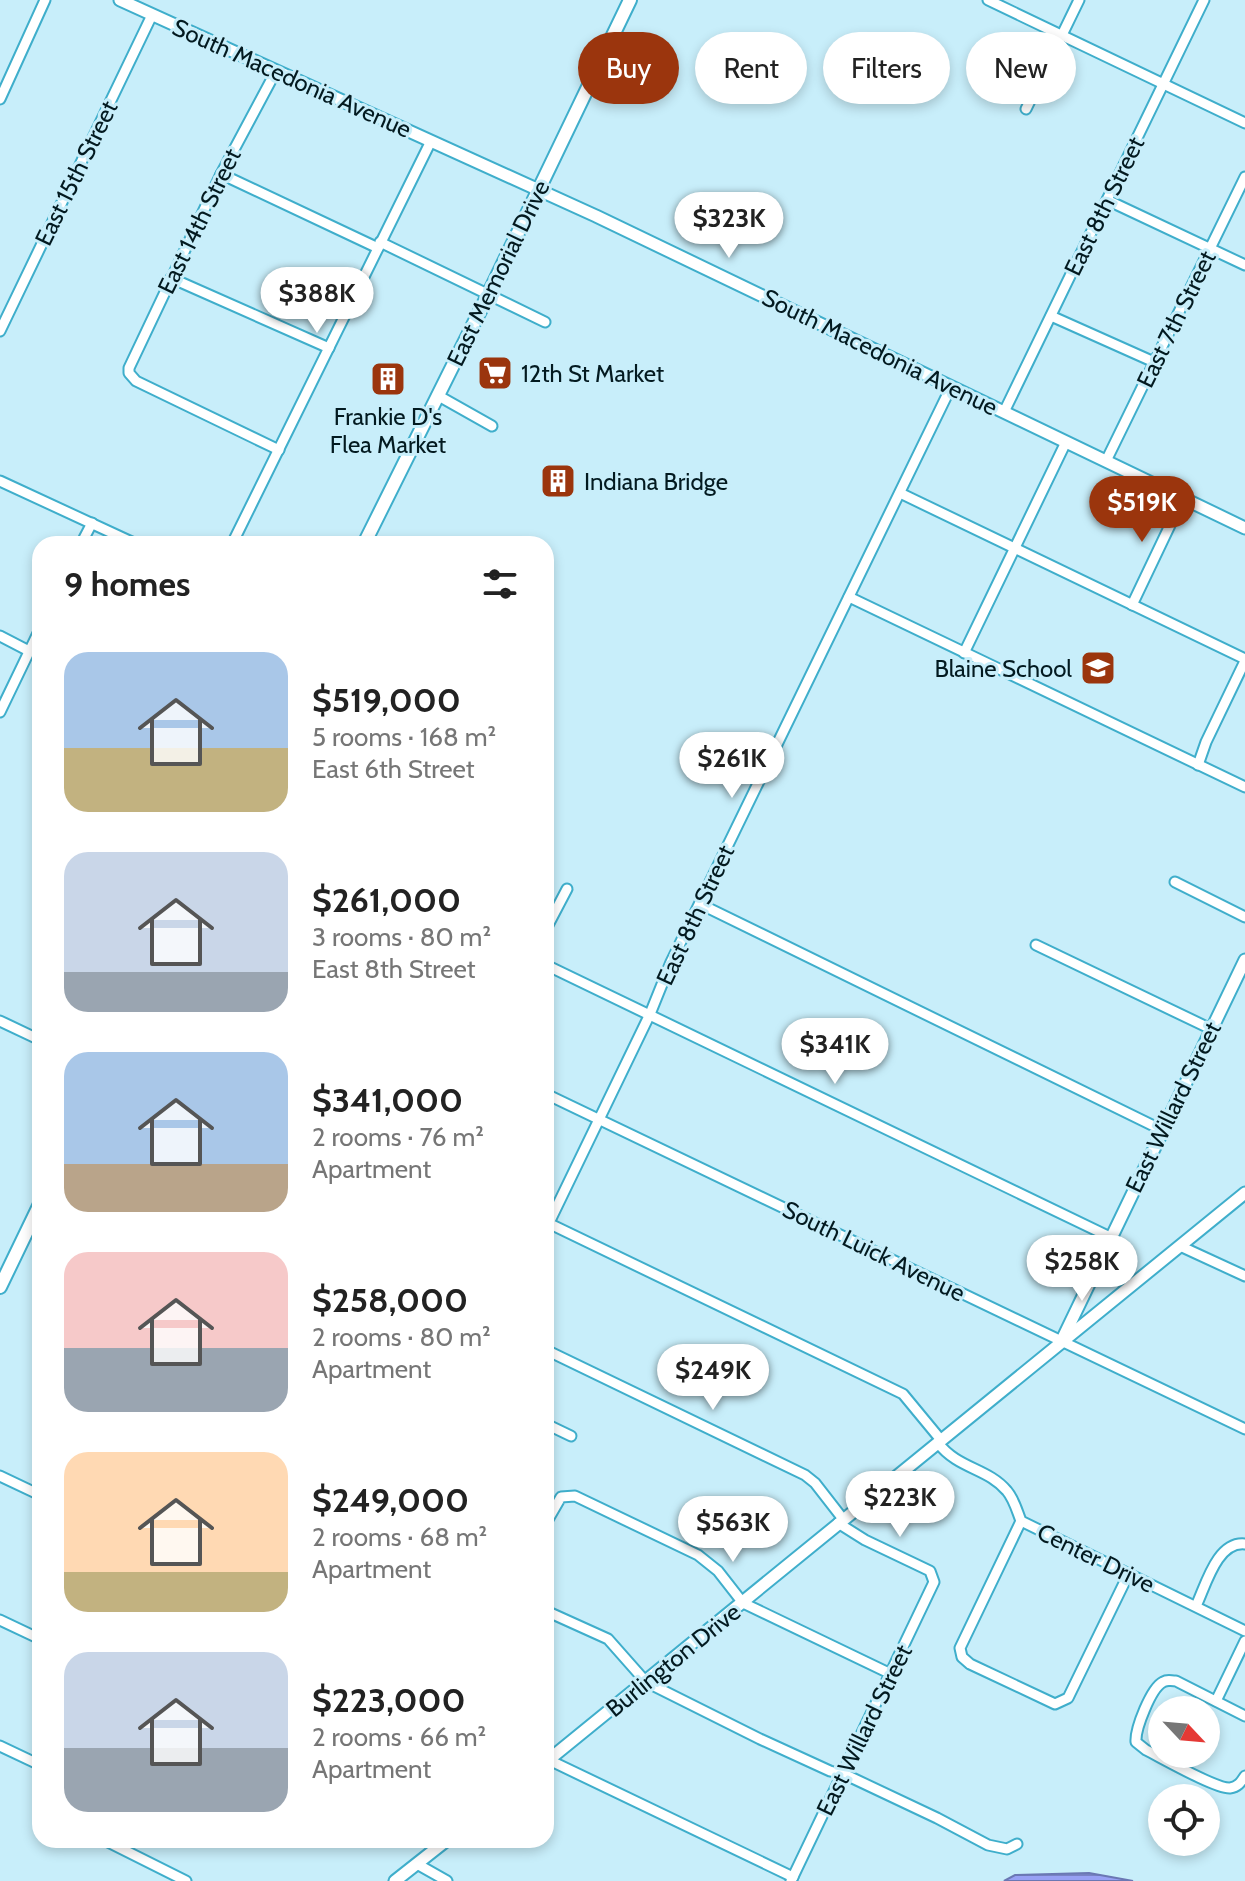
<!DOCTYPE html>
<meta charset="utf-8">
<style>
body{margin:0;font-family:Cabin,sans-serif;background:#f2f2f2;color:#222;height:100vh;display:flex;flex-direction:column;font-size:30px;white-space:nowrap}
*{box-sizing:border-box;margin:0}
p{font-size:26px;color:#767676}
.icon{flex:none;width:44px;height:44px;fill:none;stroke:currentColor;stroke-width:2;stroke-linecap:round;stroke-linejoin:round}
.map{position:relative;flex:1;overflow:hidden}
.sheet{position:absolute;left:32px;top:536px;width:522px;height:1312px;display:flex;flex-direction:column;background:#fff;border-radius:24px;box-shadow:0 4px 12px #0003}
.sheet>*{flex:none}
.top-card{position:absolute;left:578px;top:32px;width:546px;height:72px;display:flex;gap:16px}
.needle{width:52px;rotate:116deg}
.controls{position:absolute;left:1148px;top:1696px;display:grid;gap:16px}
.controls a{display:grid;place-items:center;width:72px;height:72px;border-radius:50%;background:#fff;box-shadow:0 4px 12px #0003;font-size:40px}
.price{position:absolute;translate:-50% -68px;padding:0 18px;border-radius:28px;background:#fff;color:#222;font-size:26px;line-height:52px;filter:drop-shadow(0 2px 4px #0008)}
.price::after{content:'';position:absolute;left:50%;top:48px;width:24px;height:18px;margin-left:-12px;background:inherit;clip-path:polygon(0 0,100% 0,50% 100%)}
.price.selected{background:#9b350d;color:#fff}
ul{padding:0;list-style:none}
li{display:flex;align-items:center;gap:24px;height:200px;padding:0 32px}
li span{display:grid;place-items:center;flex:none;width:224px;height:160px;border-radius:24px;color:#555}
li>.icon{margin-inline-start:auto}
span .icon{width:96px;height:96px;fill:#fffc;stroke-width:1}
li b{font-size:34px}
h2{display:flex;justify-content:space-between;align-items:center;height:96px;padding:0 32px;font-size:34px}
.chip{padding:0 28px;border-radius:36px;background:#fff;box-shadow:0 4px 12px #0003;font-size:28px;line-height:72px}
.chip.selected{background:#9b350d;color:#fff}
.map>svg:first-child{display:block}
</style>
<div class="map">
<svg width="1245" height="1881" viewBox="0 0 1245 1881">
<defs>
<pattern id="water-rules" width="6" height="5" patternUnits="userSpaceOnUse" patternTransform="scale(2)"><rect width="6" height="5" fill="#97a0f4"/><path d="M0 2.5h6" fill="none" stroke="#7982c5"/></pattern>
</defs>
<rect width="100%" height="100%" fill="#c8eefa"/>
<!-- water -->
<polygon fill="url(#water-rules)" stroke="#6b78b4" stroke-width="2" points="1089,1873 1133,1881 1004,1881 1015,1875"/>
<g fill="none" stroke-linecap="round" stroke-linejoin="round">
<defs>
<g id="minor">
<polyline points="988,0 1245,123"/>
<polyline points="276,71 221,174 129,368 129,373 136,381 279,450"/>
<polyline points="0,99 45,0"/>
<polyline points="1026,109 1079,0"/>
<polyline points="221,174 378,248"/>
<polyline points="1107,200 1245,265"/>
<polyline points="380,242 545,322"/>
<polyline points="171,278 329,348"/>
<polyline points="1051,316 1154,362"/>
<polyline points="0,331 152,15"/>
<polyline points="437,395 492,426"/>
<polyline points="1004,412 1204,0"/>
<polyline points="1106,461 1245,177"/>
<polyline points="0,481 136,544"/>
<polyline points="900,493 1245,659"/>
<polyline points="81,544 92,523"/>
<polyline points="232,544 431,141"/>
<polyline points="849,597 1245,787"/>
<polyline points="1132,605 1183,498"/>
<polyline points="0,636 29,651"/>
<polyline points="964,653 1066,442"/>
<polyline points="0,712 40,629"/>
<polyline points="1198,765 1206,742 1245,661"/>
<polyline points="1175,882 1245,917"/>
<polyline points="700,904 1162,1130"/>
<polyline points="546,929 567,889"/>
<polyline points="1036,945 1211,1029"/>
<polyline points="546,965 1110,1237"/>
<polyline points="0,1021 40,1040"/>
<polyline points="546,1094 1245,1429"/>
<polyline points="546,1222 903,1394 941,1440"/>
<polyline points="546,1229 650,1014 671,962 951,387"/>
<polyline points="1180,1246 1245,1276"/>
<polyline points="546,1350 805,1475 815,1483 843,1519"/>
<polyline points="546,1424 571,1436"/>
<path d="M938,1443C958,1469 988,1468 1007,1491C1014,1499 1017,1511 1021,1521L1245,1631"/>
<polyline points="0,1476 40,1495"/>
<polyline points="1021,1521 960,1648 962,1657 970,1664 1055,1704 1068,1698 1129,1573"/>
<polyline points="546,1523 561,1497 575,1496 698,1555 718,1571 743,1603 891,1674"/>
<path d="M1196,1606C1206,1585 1217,1541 1245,1544"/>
<polyline points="546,1611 608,1639 646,1682 760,1739 830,1771 846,1775 937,1818 988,1845 1007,1849 1017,1844"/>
<polyline points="0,1620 40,1639"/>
<polyline points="1216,1701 1245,1641"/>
<path d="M1245,1716L1176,1681C1170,1681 1168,1679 1163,1682C1151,1688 1135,1729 1136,1742L1146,1750C1162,1758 1216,1789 1230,1788C1238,1787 1241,1782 1245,1776"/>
<polyline points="0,1746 40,1765"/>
<polyline points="549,1760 793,1877"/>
<polyline points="104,1840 186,1881"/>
<polyline points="417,1864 447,1881"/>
<polyline points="791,1881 934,1582 930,1571 865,1540 838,1523"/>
</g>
<g id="tertiary">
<polyline points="120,0 596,216 1245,528"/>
<polyline points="1063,1338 1245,960"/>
<polyline points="546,1762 1245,1193"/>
<polyline points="395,1881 447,1840"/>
</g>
<g id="secondary">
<polyline points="364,544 488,295 630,0"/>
<polyline points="0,1287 40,1204"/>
</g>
</defs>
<!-- minor casing -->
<use href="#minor" stroke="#3faecb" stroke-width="13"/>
<!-- tertiary casing -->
<use href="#tertiary" stroke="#3faecb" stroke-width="15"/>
<!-- secondary casing -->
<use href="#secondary" stroke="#3faecb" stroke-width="16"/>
<!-- minor -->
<use href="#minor" stroke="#fff" stroke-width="9"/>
<!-- tertiary -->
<use href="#tertiary" stroke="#fff" stroke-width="11"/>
<!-- secondary -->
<use href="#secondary" stroke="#fff" stroke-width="12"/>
</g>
<!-- icons -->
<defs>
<symbol id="supermarket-square" viewBox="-11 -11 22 22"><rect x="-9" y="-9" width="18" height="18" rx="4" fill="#9b350d" stroke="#c8eefa"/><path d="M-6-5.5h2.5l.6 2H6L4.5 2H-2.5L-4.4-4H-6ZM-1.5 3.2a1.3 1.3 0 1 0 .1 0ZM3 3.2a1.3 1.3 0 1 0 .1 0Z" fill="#fff"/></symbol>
<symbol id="building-square" viewBox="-11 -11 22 22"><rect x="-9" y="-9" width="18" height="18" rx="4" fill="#9b350d" stroke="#c8eefa"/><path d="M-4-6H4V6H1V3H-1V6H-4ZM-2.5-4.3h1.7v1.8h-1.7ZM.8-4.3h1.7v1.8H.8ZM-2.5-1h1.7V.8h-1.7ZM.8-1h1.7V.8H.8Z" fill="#fff"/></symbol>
<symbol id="school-square" viewBox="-11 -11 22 22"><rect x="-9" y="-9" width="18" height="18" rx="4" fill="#9b350d" stroke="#c8eefa"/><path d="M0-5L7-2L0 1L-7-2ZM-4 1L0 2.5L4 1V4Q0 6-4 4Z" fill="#fff"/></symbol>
</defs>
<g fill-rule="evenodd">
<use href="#supermarket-square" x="475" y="353" width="40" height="40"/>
<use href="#building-square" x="368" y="359" width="40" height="40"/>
<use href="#building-square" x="538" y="461" width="40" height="40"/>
<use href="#school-square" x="1078" y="648" width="40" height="40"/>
</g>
<g text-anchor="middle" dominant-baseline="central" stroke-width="6" stroke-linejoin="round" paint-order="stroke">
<!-- street labels -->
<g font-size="24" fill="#031a20" stroke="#c8eefa">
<text transform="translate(292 78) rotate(24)">South Macedonia Avenue</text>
<text transform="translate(76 173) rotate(-64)">East 15th Street</text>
<text transform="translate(1104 206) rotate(-64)">East 8th Street</text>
<text transform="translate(199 221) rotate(-64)">East 14th Street</text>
<text transform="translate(498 273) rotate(-64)">East Memorial Drive</text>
<text transform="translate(1176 319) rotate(-64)">East 7th Street</text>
<text transform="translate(880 352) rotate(26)">South Macedonia Avenue</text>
<text transform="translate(695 915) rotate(-65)">East 8th Street</text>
<text transform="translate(1173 1107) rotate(-64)">East Willard Street</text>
<text transform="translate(874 1251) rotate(26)">South Luick Avenue</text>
<text transform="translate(1096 1558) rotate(26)">Center Drive</text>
<text transform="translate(673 1660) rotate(-39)">Burlington Drive</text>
<text transform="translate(864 1730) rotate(-64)">East Willard Street</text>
</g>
<!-- poi labels -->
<g font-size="24" fill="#031a20" stroke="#c8eefa" text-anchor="start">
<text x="521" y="373">12th St Market</text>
<text x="388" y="416" text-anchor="middle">Frankie D's<tspan x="388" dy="28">Flea Market</tspan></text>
<text x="584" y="481">Indiana Bridge</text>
<text x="1072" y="668" text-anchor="end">Blaine School</text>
</g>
</g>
</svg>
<div class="controls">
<a><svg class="needle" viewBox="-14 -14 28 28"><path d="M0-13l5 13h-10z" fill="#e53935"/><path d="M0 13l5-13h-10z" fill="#767676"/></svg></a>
<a><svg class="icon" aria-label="locate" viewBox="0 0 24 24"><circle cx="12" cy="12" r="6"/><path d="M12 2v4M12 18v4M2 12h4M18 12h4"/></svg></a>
</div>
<b class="price" style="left:729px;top:260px">$323K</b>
<b class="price" style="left:317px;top:335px">$388K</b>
<b class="price selected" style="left:1142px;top:544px">$519K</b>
<b class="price" style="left:732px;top:800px">$261K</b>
<b class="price" style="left:835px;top:1086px">$341K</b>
<b class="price" style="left:1082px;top:1303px">$258K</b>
<b class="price" style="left:713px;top:1412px">$249K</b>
<b class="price" style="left:900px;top:1539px">$223K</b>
<b class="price" style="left:733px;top:1564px">$563K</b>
<div class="top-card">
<a class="chip selected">Buy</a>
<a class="chip">Rent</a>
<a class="chip">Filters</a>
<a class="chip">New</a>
</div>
<section class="sheet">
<h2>9 homes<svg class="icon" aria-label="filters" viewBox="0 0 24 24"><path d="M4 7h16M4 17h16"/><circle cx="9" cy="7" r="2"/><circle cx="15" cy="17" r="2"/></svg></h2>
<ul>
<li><span style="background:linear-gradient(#a9c7e8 60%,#c2b280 0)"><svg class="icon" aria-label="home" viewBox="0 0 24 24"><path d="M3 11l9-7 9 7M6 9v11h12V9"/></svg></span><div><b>$519,000</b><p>5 rooms · 168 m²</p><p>East 6th Street</p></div></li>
<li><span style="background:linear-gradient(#c9d6e8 75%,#9aa5b1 0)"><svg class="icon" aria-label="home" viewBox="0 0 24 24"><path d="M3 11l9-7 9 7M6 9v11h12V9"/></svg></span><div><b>$261,000</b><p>3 rooms · 80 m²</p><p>East 8th Street</p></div></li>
<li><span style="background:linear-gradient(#a9c7e8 70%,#b9a48a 0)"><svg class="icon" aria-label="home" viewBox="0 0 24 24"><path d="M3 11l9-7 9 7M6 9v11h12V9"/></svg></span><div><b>$341,000</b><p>2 rooms · 76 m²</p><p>Apartment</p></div></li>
<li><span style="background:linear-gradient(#f6c9c9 60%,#9aa5b1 0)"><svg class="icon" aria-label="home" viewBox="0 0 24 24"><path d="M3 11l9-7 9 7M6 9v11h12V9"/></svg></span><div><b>$258,000</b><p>2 rooms · 80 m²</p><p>Apartment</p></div></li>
<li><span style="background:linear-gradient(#ffd9b3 75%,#c2b280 0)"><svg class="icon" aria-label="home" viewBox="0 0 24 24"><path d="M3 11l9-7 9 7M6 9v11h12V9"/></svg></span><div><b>$249,000</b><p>2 rooms · 68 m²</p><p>Apartment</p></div></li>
<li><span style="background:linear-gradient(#c9d6e8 60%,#9aa5b1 0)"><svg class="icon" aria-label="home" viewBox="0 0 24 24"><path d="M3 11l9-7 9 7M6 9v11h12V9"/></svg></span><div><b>$223,000</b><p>2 rooms · 66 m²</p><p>Apartment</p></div></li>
</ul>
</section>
</div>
